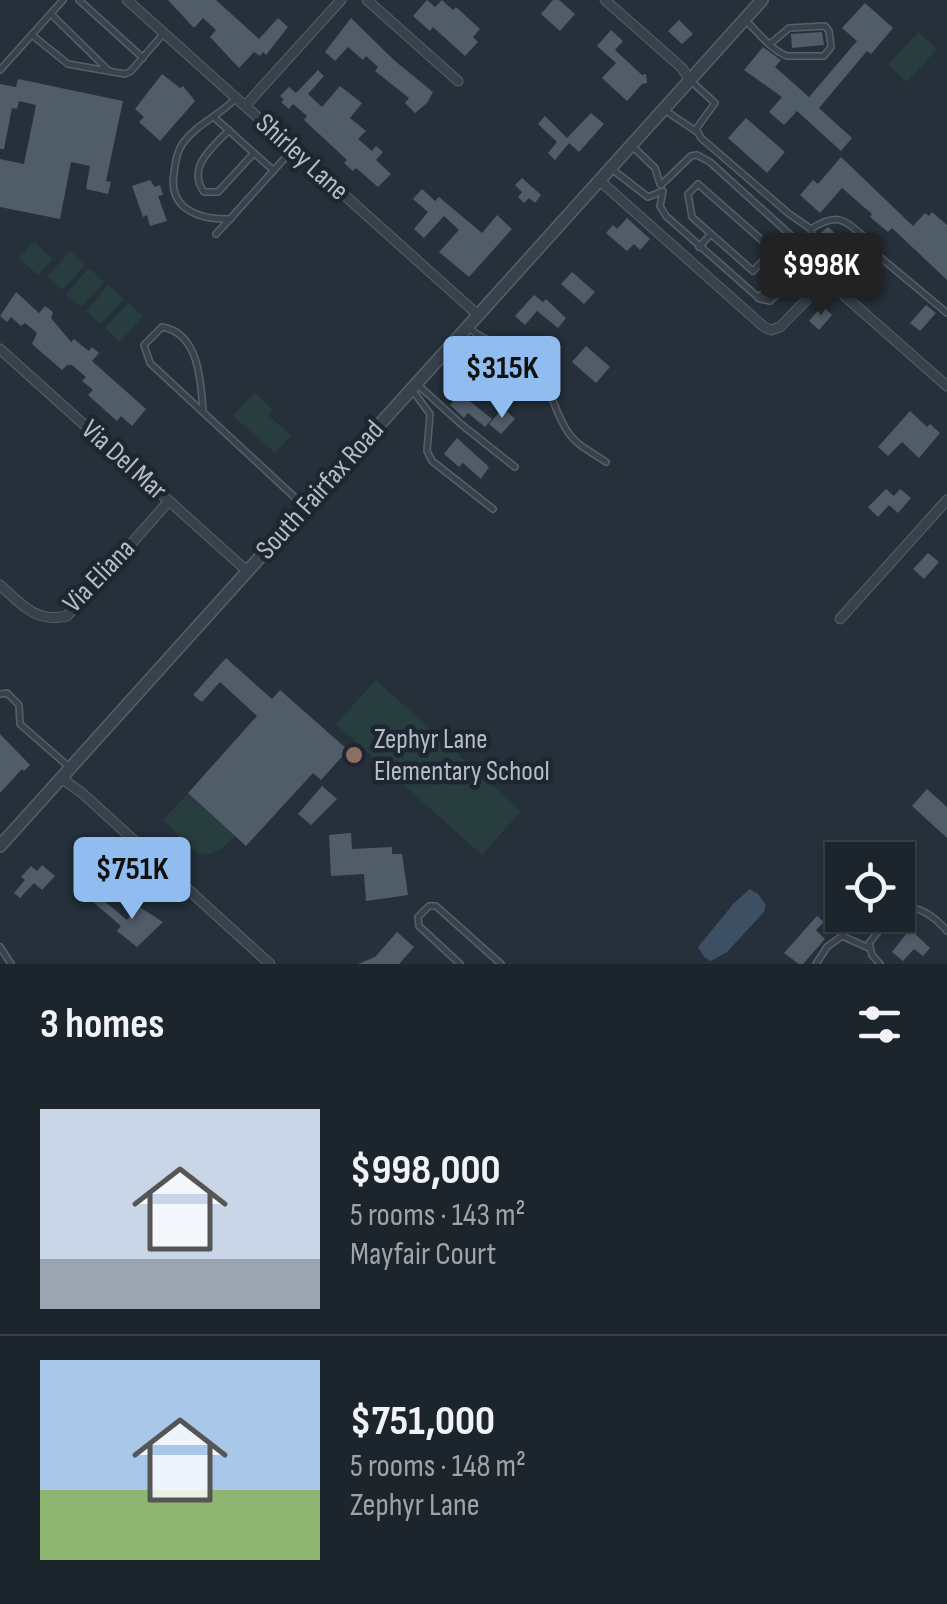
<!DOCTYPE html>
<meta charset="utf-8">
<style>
body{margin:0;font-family:"Sofia Sans Condensed",sans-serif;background:#293038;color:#f1f3f6;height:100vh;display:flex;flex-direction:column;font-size:38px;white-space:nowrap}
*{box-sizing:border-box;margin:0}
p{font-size:32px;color:#a0a4a9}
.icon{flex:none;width:55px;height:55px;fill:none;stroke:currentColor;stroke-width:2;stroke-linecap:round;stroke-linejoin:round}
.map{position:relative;height:964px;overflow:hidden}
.drawer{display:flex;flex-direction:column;background:#1c242c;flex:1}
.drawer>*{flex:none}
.tools{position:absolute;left:825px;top:842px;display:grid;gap:20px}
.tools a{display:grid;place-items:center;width:90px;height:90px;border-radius:0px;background:#1c242c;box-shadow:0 2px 8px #0004,0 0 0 2px #3a4148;font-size:50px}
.price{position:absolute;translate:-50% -85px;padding:0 22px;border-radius:10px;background:#91bcf0;color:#111;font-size:32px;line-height:65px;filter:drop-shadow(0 2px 5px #0008)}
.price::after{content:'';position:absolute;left:50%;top:60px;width:30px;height:22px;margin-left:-15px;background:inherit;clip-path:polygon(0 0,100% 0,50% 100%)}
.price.current{background:#222;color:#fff}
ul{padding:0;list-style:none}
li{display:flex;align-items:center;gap:30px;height:250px;padding:0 40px}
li+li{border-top:2px solid #3a4148}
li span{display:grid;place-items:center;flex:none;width:280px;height:200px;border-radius:0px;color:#555}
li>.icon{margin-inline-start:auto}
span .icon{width:120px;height:120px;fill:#fffc;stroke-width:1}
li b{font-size:42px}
h2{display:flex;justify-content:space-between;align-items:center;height:120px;padding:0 40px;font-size:42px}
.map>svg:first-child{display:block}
</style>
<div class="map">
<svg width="947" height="964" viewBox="0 0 947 964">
<rect width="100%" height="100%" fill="#25303b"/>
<!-- green -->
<g fill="#283d3d">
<polygon points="918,32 937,49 907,82 888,65"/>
<polygon points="34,242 53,259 38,275 19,258"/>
<polygon points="70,251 85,265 62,290 47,277"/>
<polygon points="89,268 104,282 81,307 66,294"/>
<polygon points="108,285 124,299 101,324 86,311"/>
<polygon points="128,303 143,316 120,342 105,328"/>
<polygon points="254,392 273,410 269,416 291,435 275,453 233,416"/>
<polygon points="376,680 521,811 482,855 336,724"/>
<path d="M188,793L235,836C199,874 191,845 163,820Z"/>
</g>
<!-- water -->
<polygon fill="#3c4f63" points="750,889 758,894 766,905 764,912 727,952 711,961 704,957 698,947 734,903"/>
<!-- building -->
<g fill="#515c69">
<polygon points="168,0 216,0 259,39 278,18 288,27 266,55 263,52 260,56 254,52 239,68 210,37 216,30 203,18 194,28"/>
<polygon points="427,0 435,7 442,0 453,10 456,7 480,29 473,37 478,42 465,56 433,27 430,31 413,16"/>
<polygon points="553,0 559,0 575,14 560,31 541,14"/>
<polygon points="865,3 893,28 871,54 867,51 819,108 852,138 841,151 797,111 784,125 769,112 782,97 744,70 763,47 781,60 775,67 809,97 857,41 842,28"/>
<polygon points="351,18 395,61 433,92 427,103 415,113 405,103 409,98 375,71 378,67 366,56 363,60 348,47 335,61 325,52"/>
<polygon points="679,20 693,34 682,44 668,31"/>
<polygon points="611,30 623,41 615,50 642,75 646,74 647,83 642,84 627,101 602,78 616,63 597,46"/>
<polygon points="791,34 822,32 824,45 792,48"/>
<polygon points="318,70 324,76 308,94 322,107 340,86 362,103 350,118 366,131 358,139 372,151 376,146 383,152 376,160 391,174 378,187 356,168 353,171 344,163 347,160 304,120 307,116 293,104 289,109 281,102 284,100 280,96 289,87 296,93"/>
<polygon points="162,74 180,88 183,86 195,101 160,141 139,122 144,117 135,109"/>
<polygon points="18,79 123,101 106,181 111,182 108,194 86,189 90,166 71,162 60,219 0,207 0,159 24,164 36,105 19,101 17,109 12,108 4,149 0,149 0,84 16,87"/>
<polygon points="591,113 604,124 579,152 569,143 555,160 548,153 557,142 538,124 545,116 567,138"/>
<polygon points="746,118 785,152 767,173 728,138"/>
<polygon points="841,157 913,226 925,213 929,216 932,212 947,225 947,280 892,228 888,232 870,217 872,214 842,188 820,213 800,195 813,180 818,184"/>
<polygon points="522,178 541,195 535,203 529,198 524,203 518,197 522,192 515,185"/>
<polygon points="150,180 155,187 160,185 163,195 158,196 167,221 150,226 147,215 143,217 132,186"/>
<polygon points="422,189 435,201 439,197 482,233 497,215 512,229 469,277 439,252 459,230 444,216 424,238 414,229 428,212 413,199"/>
<polygon points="627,218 650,239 640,250 634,244 627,251 606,233 613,225 617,229"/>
<polygon points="828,227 847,244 838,254 818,235"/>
<polygon points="572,272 595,292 584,304 561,284"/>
<polygon points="16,292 39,313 45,306 53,312 51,318 71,342 74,339 86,349 89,351 92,347 99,353 92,361 146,409 132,426 121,416 117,421 88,395 93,390 82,381 86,377 72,365 67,365 62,370 32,344 37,333 25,323 21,326 11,317 7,322 0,316"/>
<polygon points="534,295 543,302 546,299 566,318 558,328 537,311 525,325 515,316"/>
<polygon points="926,305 936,313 920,331 910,323"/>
<polygon points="822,306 832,315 819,330 809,321"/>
<polygon points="586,346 610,367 596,383 572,362"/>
<polygon points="503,352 514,360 490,388 483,381 467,399 492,419 485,427 468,413 464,418 450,405 454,401 451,398 487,362 491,365"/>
<polygon points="503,408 515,419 501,434 489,424"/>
<polygon points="910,411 927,427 930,424 940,433 919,458 902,442 888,456 878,447"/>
<polygon points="457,438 489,467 481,479 463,463 459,467 444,454"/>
<polygon points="886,489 894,496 900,489 911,498 898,513 889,505 878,517 868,507"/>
<polygon points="928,553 939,562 924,579 913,569"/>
<polygon points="226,658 272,699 280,690 348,750 321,780 313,773 246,846 188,793 257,716 220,682 202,702 193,695"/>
<polygon points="0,734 30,765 24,771 22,769 0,793"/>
<polygon points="322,786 337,799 311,825 298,814"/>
<polygon points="927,789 947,807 947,838 912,806"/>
<polygon points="351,833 352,849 392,847 392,854 402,854 408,895 366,901 364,874 331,876 329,835"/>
<polygon points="42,865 55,876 42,890 34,883 20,898 14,893 25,880 21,877 31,866 37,871"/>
<polygon points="97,895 127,920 138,906 163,922 137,947 117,931 121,926 92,901"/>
<polygon points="817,916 824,922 816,930 825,939 803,964 799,964 784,953"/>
<polygon points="910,929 930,948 923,956 914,949 903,961 892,952"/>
<polygon points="397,932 414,947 399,964 358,964 375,957"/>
</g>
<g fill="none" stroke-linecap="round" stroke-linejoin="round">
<defs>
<g id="service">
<polyline points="79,0 143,58"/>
<polyline points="51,14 109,71"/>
<path d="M747,22C759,33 771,50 787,56H824L831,47L829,31L825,26L789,28L770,44"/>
<polyline points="32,35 68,64 125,74 131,71 164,33"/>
<polyline points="0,70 63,0"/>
<path d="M691,81L715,103L696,129L701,138L788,213L811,229L812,238L834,259L851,266L870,246L869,241C846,222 840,210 811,229"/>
<path d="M236,98C218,117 199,122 183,143C177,151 175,163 174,173C168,209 199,220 230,219L293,149"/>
<polyline points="666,111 697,132"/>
<polyline points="216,119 273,170"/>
<path d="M229,130C213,147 186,167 204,192H218L254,153"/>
<polyline points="632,146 655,168 660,184"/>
<polyline points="613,170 648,197 663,191 660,206 666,216 760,299 770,301 809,266 834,259"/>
<path d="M661,185L691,156L697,155L710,162L797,241C798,265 773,282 758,298"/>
<polyline points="216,234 230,219"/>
<polyline points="699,247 711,234 753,271 773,250 698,184 688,194 692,217 711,234"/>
<polyline points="869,248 947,313"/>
<path d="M469,328C493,349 513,340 536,368C552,387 554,413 568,432C576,445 593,453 606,462"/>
<polyline points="418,385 462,425 515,467"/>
<polyline points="413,391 430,414 427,451 432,461 493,509"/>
<path d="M203,412C201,381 199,333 162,327L144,345L150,363L303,505"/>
<polyline points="0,694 7,693 19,705 20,724 68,766"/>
<path d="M898,910C916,902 935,917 947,931"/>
<polyline points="0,947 11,964"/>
<polyline points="460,964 419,926 418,917 429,906 436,906 501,964"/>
<polyline points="816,964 827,947 842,936 869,948"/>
<polyline points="880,964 872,955 869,943 892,915"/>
</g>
<g id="minor">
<polyline points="127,0 478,315"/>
<polyline points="367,0 458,81"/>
<polyline points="605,0 682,68 689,79"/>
<polyline points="245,106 341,0"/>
<polyline points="599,180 764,327 771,330 780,327 819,287 830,283 947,386"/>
<polyline points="0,349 247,571"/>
<path d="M0,585C22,605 36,623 67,616L169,501"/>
<polyline points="840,619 947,500"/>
<polyline points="61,778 82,793 270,964"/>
</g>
<polyline id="tertiary" points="0,846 762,0"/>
</defs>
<!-- service casing -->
<use href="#service" stroke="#57606a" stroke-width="8"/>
<!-- minor casing -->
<use href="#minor" stroke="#57606a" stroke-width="11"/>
<!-- tertiary casing -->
<use href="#tertiary" stroke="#57606a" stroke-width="14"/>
<!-- service -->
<use href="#service" stroke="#39424c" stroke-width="5"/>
<!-- minor -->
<use href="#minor" stroke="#39424c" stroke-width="9"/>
<!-- tertiary -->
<use href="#tertiary" stroke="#39424c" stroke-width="11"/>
</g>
<!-- markers -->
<circle fill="#8d6e63" stroke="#1e2731" stroke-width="4" cx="354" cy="755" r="10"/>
<g text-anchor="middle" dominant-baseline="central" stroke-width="9" stroke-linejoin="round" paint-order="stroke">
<!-- street labels -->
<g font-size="28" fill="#b5bdc7" stroke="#1e2731">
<text transform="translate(302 157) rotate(42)">Shirley Lane</text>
<text transform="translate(124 460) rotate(42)">Via Del Mar</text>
<text transform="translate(320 490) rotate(-48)">South Fairfax Road</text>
<text transform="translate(99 576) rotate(-46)">Via Eliana</text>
</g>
<!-- poi labels -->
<g font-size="28" fill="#b5bdc7" stroke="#1e2731" text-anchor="start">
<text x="374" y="739">Zephyr Lane<tspan x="374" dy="32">Elementary School</tspan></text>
</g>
</g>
</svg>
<div class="tools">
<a><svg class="icon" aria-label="locate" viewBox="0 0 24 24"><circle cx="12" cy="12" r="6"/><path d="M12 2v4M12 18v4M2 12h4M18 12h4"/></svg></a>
</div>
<b class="price current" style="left:821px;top:318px">$998K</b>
<b class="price" style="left:502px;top:421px">$315K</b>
<b class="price" style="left:132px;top:922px">$751K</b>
</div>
<section class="drawer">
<h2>3 homes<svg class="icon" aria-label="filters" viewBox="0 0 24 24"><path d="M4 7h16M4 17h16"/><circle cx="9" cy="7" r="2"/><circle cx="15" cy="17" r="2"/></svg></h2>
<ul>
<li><span style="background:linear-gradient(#c9d6e8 75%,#9aa5b1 0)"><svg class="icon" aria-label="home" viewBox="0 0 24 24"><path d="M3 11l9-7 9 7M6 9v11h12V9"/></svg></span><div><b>$998,000</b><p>5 rooms · 143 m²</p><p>Mayfair Court</p></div></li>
<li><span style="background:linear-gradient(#a9c7e8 65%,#8fb573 0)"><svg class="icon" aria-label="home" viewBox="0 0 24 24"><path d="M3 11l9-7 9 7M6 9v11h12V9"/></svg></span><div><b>$751,000</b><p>5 rooms · 148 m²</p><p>Zephyr Lane</p></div></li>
</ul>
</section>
